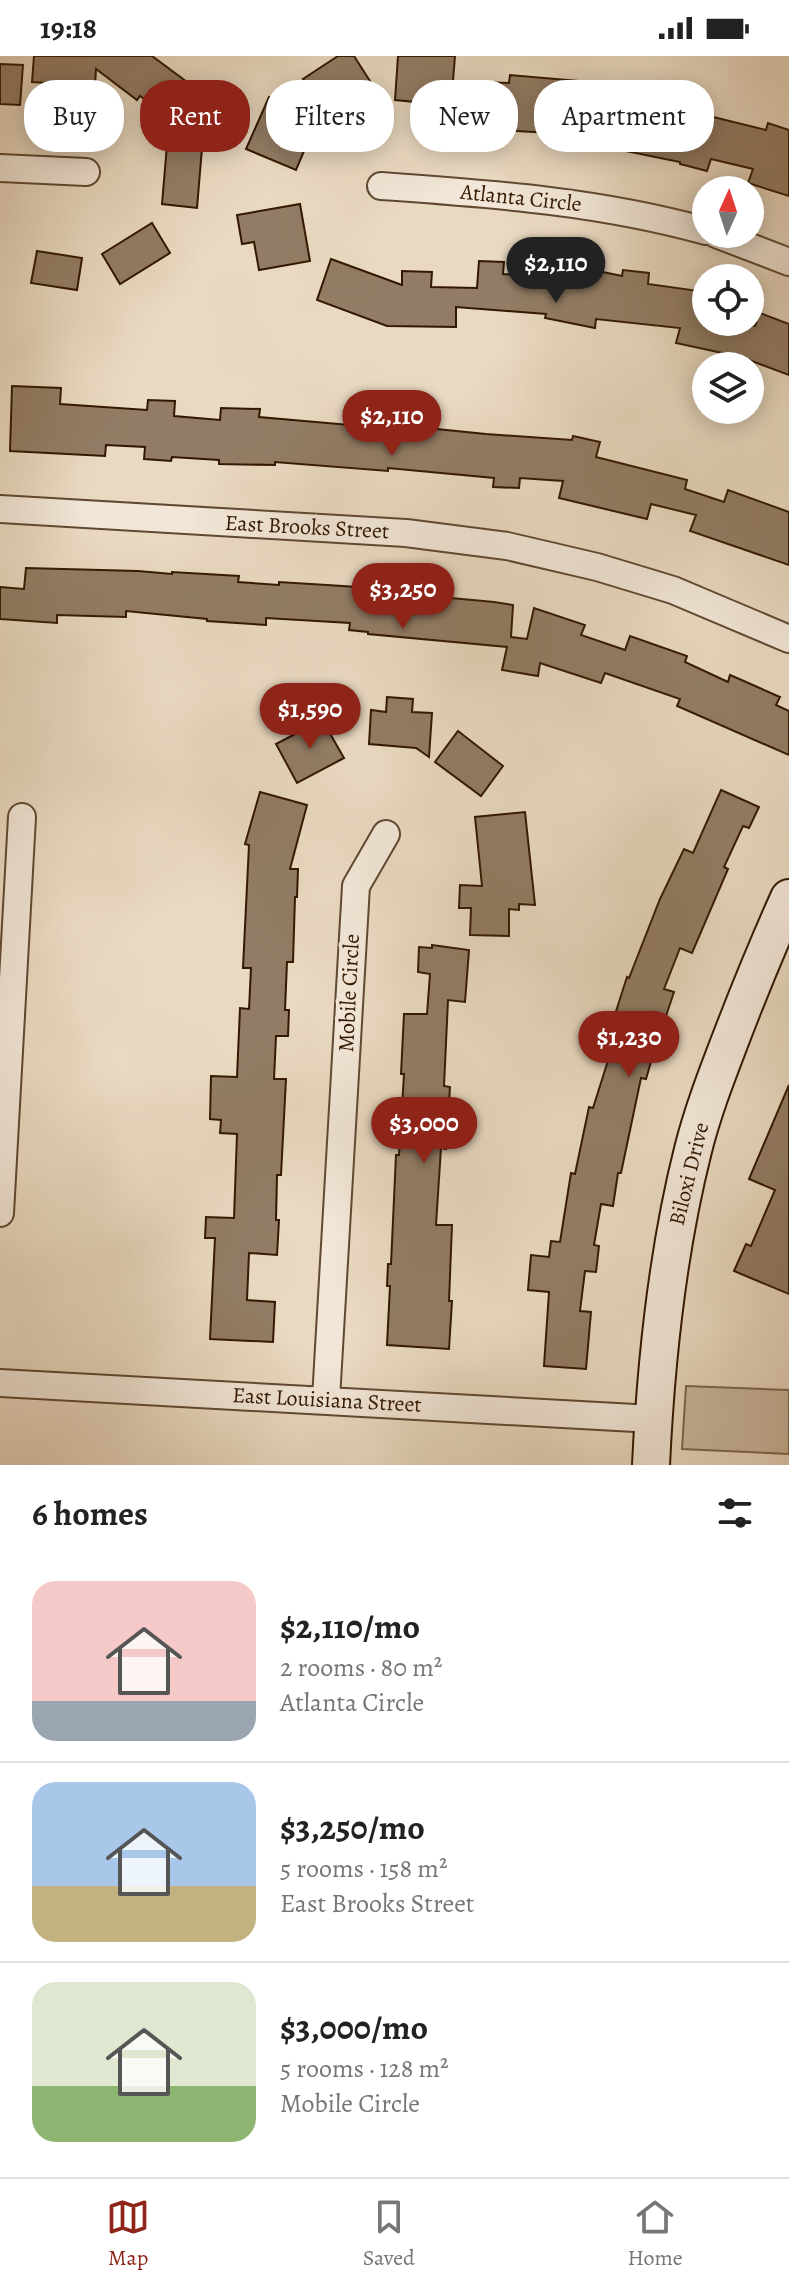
<!DOCTYPE html>
<meta charset="utf-8">
<style>
body{margin:0;font-family:Alegreya,serif;background:#f2f2f2;color:#222;height:100vh;display:flex;flex-direction:column;font-size:30px;white-space:nowrap}
*{box-sizing:border-box;margin:0}
p{font-size:26px;color:#767676}
.icon{flex:none;width:44px;height:44px;fill:none;stroke:currentColor;stroke-width:2;stroke-linecap:round;stroke-linejoin:round}
.map{position:relative;height:1409px;overflow:hidden}
.drawer{display:flex;flex-direction:column;background:#fff;flex:1}
.drawer>*{flex:none}
.hud{position:absolute;left:24px;top:24px;width:742px;height:72px;display:flex;gap:16px}
.needle{width:52px;rotate:3deg}
.tools{position:absolute;left:692px;top:120px;display:grid;gap:16px}
.tools a{display:grid;place-items:center;width:72px;height:72px;border-radius:50%;background:#fff;box-shadow:0 4px 20px #0003;font-size:40px}
.price{position:absolute;translate:-50% -68px;padding:0 18px;border-radius:28px;background:#8f2418;color:#fff;font-size:26px;line-height:52px;filter:drop-shadow(0 2px 4px #0008)}
.price::after{content:'';position:absolute;left:50%;top:48px;width:24px;height:18px;margin-left:-12px;background:inherit;clip-path:polygon(0 0,100% 0,50% 100%)}
.price.on{background:#222;color:#fff}
ul{padding:0;list-style:none}
li{display:flex;align-items:center;gap:24px;height:200px;padding:0 32px}
li+li{border-top:2px solid #e0e0e0}
li span{display:grid;place-items:center;flex:none;width:224px;height:160px;border-radius:24px;color:#555}
li>.icon{margin-inline-start:auto}
span .icon{width:96px;height:96px;fill:#fffc;stroke-width:1}
li b{font-size:34px}
h2{display:flex;justify-content:space-between;align-items:center;height:96px;padding:0 32px;font-size:34px}
.chip{padding:0 28px;border-radius:32px;background:#fff;box-shadow:0 4px 20px #0003;font-size:28px;line-height:72px}
.chip.on{background:#8f2418;color:#fff}
.status{display:flex;justify-content:space-between;align-items:center;height:56px;padding:0 40px;background:#fff;direction:ltr}
.status svg{height:22px;fill:currentColor}
.tabs{display:flex;justify-content:space-around;align-items:center;height:112px;border-top:2px solid #e0e0e0;background:#fff;font-size:22px;color:#767676}
.tabs a{display:grid;justify-items:center;gap:4px}
.tabs .on{color:#8f2418}
.map>svg:first-child{display:block}
</style>
<div class="status"><b>19:18</b><svg viewBox="0 0 49 12"><path d="M0 12V9h3v3zM5 12V6h3v6zM10 12V3h3v9zM15 12V0h3v12zM26 1h20v11H26zM47 4h2v5h-2z"/></svg></div>
<div class="map">
<svg width="789" height="1409" viewBox="0 0 789 1409">
<rect width="100%" height="100%" fill="#e9d9c1"/>
<filter id="stains"><feTurbulence type="fractalNoise" baseFrequency=".0025" numOctaves="4"/><feColorMatrix values="0 0 0 0 .2 0 0 0 0 .09 0 0 0 0 .02 0 0 0 .5 -.17"/></filter>
<radialGradient id="worn" r=".72"><stop offset=".6" stop-color="#630" stop-opacity="0"/><stop offset="1" stop-color="#630" stop-opacity=".3"/></radialGradient>
<!-- green -->
<polygon fill="#cab8a0" stroke="#7e6850" stroke-width="2" points="686,1330 789,1334 789,1398 682,1393"/>
<!-- building -->
<g fill="#927c65" stroke="#331801" stroke-width="2">
<polygon points="34,0 152,0 187,26 164,57 140,40 137,44 96,13 95,30 32,26"/>
<polygon points="338,0 354,0 375,33 328,62 303,23"/>
<polygon points="398,0 455,0 453,25 509,27 510,19 601,27 600,40 692,60 693,56 766,74 768,67 789,74 789,140 748,127 753,113 711,103 707,115 680,108 680,106 606,91 611,68 567,65 566,78 467,72 468,51 395,44"/>
<polygon points="0,8 23,9 20,49 0,48"/>
<polygon points="269,41 318,62 296,114 246,93"/>
<polygon points="167,89 202,92 197,152 162,148"/>
<polygon points="300,148 310,205 259,214 254,186 242,188 237,159"/>
<polygon points="152,167 170,197 120,228 102,198"/>
<polygon points="37,195 82,202 77,234 31,227"/>
<polygon points="331,203 402,229 402,215 432,216 431,231 477,232 479,205 504,206 503,218 542,221 545,204 622,220 623,214 649,217 648,228 706,236 706,266 737,266 755,270 760,257 789,268 789,319 741,301 676,287 680,272 596,263 595,272 545,262 546,258 456,251 456,271 387,270 317,244"/>
<polygon points="12,330 61,332 60,348 147,354 148,344 175,345 174,360 220,364 221,352 260,353 259,361 361,370 362,361 417,365 417,371 486,378 572,384 573,380 600,386 596,401 687,424 685,433 724,446 728,434 789,456 789,509 690,475 696,459 651,448 647,463 559,442 563,425 520,422 519,432 493,431 494,422 388,412 388,415 275,406 275,409 219,408 219,404 172,401 171,405 144,403 145,391 106,389 105,400 10,395"/>
<polygon points="26,512 138,515 172,518 172,516 239,520 238,526 279,529 279,526 343,530 408,535 408,538 494,546 513,549 511,581 527,583 534,552 585,569 581,579 625,594 630,580 687,600 685,606 728,626 730,619 780,641 776,649 789,655 789,699 677,650 680,643 605,617 601,627 540,607 538,620 502,614 507,591 368,578 368,576 349,574 350,567 266,562 266,569 207,565 207,563 126,555 126,561 57,559 57,567 0,563 0,531 24,533"/>
<polygon points="387,641 413,643 412,656 432,657 429,701 416,692 369,688 371,654 386,656"/>
<polygon points="316,667 324,667 344,702 297,727 276,688"/>
<polygon points="458,675 503,710 481,740 435,706"/>
<polygon points="721,734 759,751 749,772 743,770 724,811 728,813 692,897 680,892 664,933 674,936 666,960 653,956 641,995 653,999 646,1023 641,1022 621,1117 618,1117 613,1150 601,1148 594,1189 599,1190 596,1216 585,1215 580,1255 591,1256 586,1313 544,1310 549,1236 528,1234 531,1199 549,1201 551,1185 560,1186 571,1117 575,1118 589,1051 593,1052 618,973 611,971 627,921 629,922 660,843 684,793 693,797"/>
<polygon points="260,736 307,749 290,813 298,813 297,841 295,841 293,906 287,906 285,954 289,954 288,980 276,980 274,1023 286,1023 281,1119 277,1119 276,1164 279,1164 277,1199 249,1197 247,1244 275,1246 273,1286 210,1283 215,1182 205,1182 206,1161 234,1162 237,1078 220,1077 221,1064 210,1063 211,1020 237,1021 240,952 249,953 251,912 243,912 249,789 245,788"/>
<polygon points="525,756 535,849 519,848 519,854 509,853 509,880 470,879 471,852 459,852 460,829 482,830 475,761"/>
<polygon points="432,889 469,894 465,946 448,944 444,1030 450,1031 446,1093 441,1092 436,1169 452,1169 449,1245 452,1245 449,1293 387,1289 390,1230 387,1230 388,1208 391,1208 396,1099 399,1099 404,1018 401,1018 404,958 427,958 430,918 418,916 419,891 432,892"/>
<polygon points="789,1029 789,1238 734,1215 746,1188 751,1190 775,1134 749,1123"/>
</g>
<g fill="none" stroke-linecap="round" stroke-linejoin="round">
<defs>
<g id="street">
<polyline points="0,112 86,116"/>
<path d="M381,130C492,138 598,145 706,175"/>
<polyline points="716,178 789,206"/>
<polyline points="0,453 406,477 507,490 597,511 673,534 789,583"/>
<polyline points="0,1157 22,761"/>
<polyline points="0,1327 653,1363"/>
<polyline points="326,1343 356,830 386,778"/>
</g>
<path id="secondary" d="M651,1409C656,1303 667,1197 693,1094C702,1058 715,1024 728,990C747,940 767,891 789,842"/>
</defs>
<!-- street casing -->
<use href="#street" stroke="#604831" stroke-width="30"/>
<!-- secondary casing -->
<use href="#secondary" stroke="#331801" stroke-width="40"/>
<!-- street -->
<use href="#street" stroke="#f1e6d7" stroke-width="26"/>
<!-- secondary -->
<use href="#secondary" stroke="#f1e6d7" stroke-width="36"/>
</g>
<g text-anchor="middle" dominant-baseline="central" stroke-width="7" stroke-linejoin="round" paint-order="stroke">
<!-- street labels -->
<g font-size="22" fill="#331801" stroke="#f1e6d7">
<text transform="translate(521 142) rotate(6)">Atlanta Circle</text>
<text transform="translate(307 471) rotate(3)">East Brooks Street</text>
<text transform="translate(349 937) rotate(-87)">Mobile Circle</text>
<text transform="translate(689 1118) rotate(-76)">Biloxi Drive</text>
<text transform="translate(327 1344) rotate(3)">East Louisiana Street</text>
</g>
</g>
<rect width="100%" height="100%" filter="url(#stains)"/>
<rect width="100%" height="100%" fill="url(#worn)"/>
</svg>
<div class="tools">
<a><svg class="needle" viewBox="-14 -14 28 28"><path d="M0-13l5 13h-10z" fill="#e53935"/><path d="M0 13l5-13h-10z" fill="#767676"/></svg></a>
<a><svg class="icon" aria-label="locate" viewBox="0 0 24 24"><circle cx="12" cy="12" r="6"/><path d="M12 2v4M12 18v4M2 12h4M18 12h4"/></svg></a>
<a><svg class="icon" aria-label="layers" viewBox="0 0 24 24"><path d="M12 4l9 5-9 5-9-5zM3 14l9 5 9-5"/></svg></a>
</div>
<b class="price on" style="left:556px;top:249px">$2,110</b>
<b class="price" style="left:392px;top:402px">$2,110</b>
<b class="price" style="left:403px;top:575px">$3,250</b>
<b class="price" style="left:310px;top:695px">$1,590</b>
<b class="price" style="left:629px;top:1023px">$1,230</b>
<b class="price" style="left:424px;top:1109px">$3,000</b>
<div class="hud">
<a class="chip">Buy</a>
<a class="chip on">Rent</a>
<a class="chip">Filters</a>
<a class="chip">New</a>
<a class="chip">Apartment</a>
</div>
</div>
<section class="drawer">
<h2>6 homes<svg class="icon" aria-label="filters" viewBox="0 0 24 24"><path d="M4 7h16M4 17h16"/><circle cx="9" cy="7" r="2"/><circle cx="15" cy="17" r="2"/></svg></h2>
<ul>
<li><span style="background:linear-gradient(#f6c9c9 75%,#9aa5b1 0)"><svg class="icon" aria-label="home" viewBox="0 0 24 24"><path d="M3 11l9-7 9 7M6 9v11h12V9"/></svg></span><div><b>$2,110/mo</b><p>2 rooms · 80 m²</p><p>Atlanta Circle</p></div></li>
<li><span style="background:linear-gradient(#a9c7e8 65%,#c2b280 0)"><svg class="icon" aria-label="home" viewBox="0 0 24 24"><path d="M3 11l9-7 9 7M6 9v11h12V9"/></svg></span><div><b>$3,250/mo</b><p>5 rooms · 158 m²</p><p>East Brooks Street</p></div></li>
<li><span style="background:linear-gradient(#dfe7d0 65%,#8fb573 0)"><svg class="icon" aria-label="home" viewBox="0 0 24 24"><path d="M3 11l9-7 9 7M6 9v11h12V9"/></svg></span><div><b>$3,000/mo</b><p>5 rooms · 128 m²</p><p>Mobile Circle</p></div></li>
</ul>
</section>
<nav class="tabs">
<a class="on"><svg class="icon" aria-label="map" viewBox="0 0 24 24"><path d="M3 6l6-2 6 2 6-2v14l-6 2-6-2-6 2zM9 4v14M15 6v14"/></svg>Map</a>
<a><svg class="icon" aria-label="saved" viewBox="0 0 24 24"><path d="M7 4h10v16l-5-4-5 4z"/></svg>Saved</a>
<a><svg class="icon" aria-label="home" viewBox="0 0 24 24"><path d="M3 11l9-7 9 7M6 9v11h12V9"/></svg>Home</a>
</nav>
